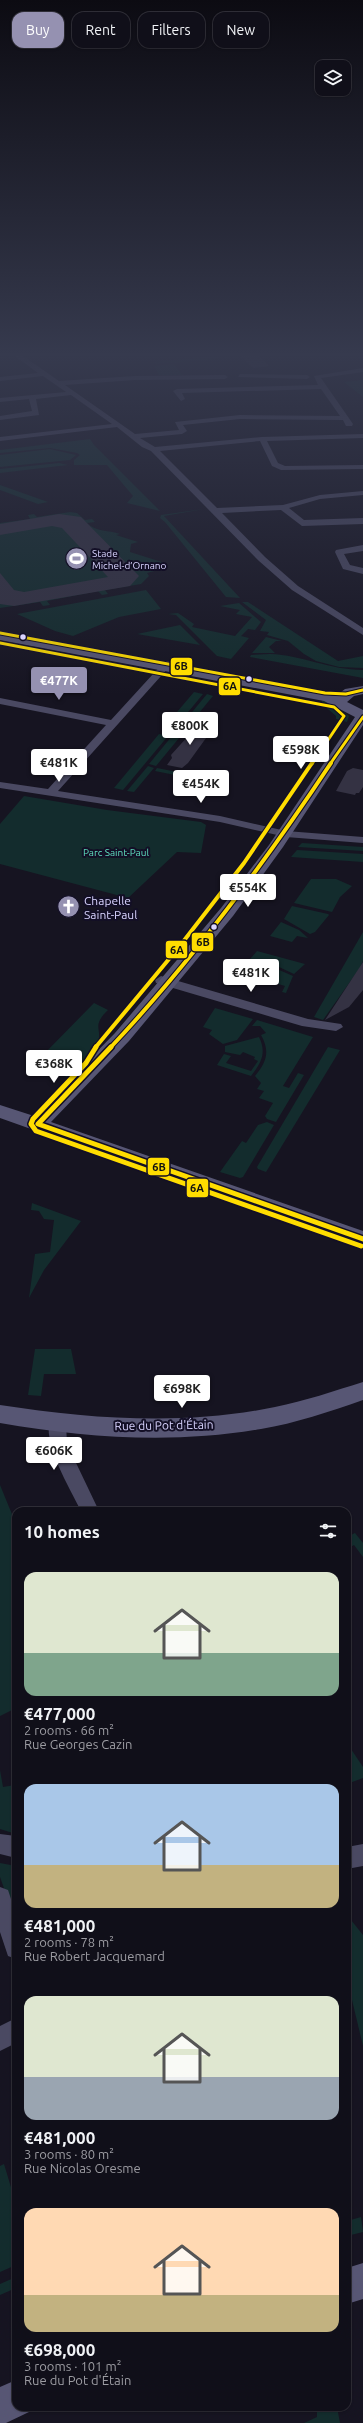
<!DOCTYPE html>
<meta charset="utf-8">
<style>
body{margin:0;font-family:Ubuntu,sans-serif;background:#1e1d26;color:#f1f3f6;height:100vh;display:flex;flex-direction:column;font-size:15px;white-space:nowrap}
*{box-sizing:border-box;margin:0}
p{font-size:13px;color:#9c9ca2}
.icon{flex:none;width:22px;height:22px;fill:none;stroke:currentColor;stroke-width:2;stroke-linecap:round;stroke-linejoin:round}
.map{position:relative;flex:1;overflow:hidden}
.side{position:absolute;left:12px;top:1507px;width:339px;height:904px;display:flex;flex-direction:column;background:#100f19;border-radius:12px;box-shadow:0 1px 3px #0004,0 0 0 1px #302f38}
.side>*{flex:none}
.guide{position:absolute;left:12px;top:12px;width:339px;height:36px;display:flex;gap:8px}
.tools{position:absolute;left:315px;top:60px;display:grid;gap:8px}
.tools a{display:grid;place-items:center;width:36px;height:36px;border-radius:8px;background:#100f19;box-shadow:0 1px 3px #0004,0 0 0 1px #302f38;font-size:20px}
.price{position:absolute;translate:-50% -34px;padding:0 9px;border-radius:4px;background:#fff;color:#222;font-size:13px;line-height:26px;filter:drop-shadow(0 1px 2px #0008)}
.price::after{content:'';position:absolute;left:50%;top:24px;width:12px;height:9px;margin-left:-6px;background:inherit;clip-path:polygon(0 0,100% 0,50% 100%)}
.price.active{background:#9591b1;color:#fff}
ul{padding:0;list-style:none}
li{display:grid;align-content:center;gap:8px;height:212px;padding:0 12px}
li span{display:grid;place-items:center;height:124px;border-radius:12px;color:#555}
li>.icon{margin-inline-start:auto}
span .icon{width:72px;height:72px;fill:#fffc;stroke-width:1}
li b{font-size:17px}
h2{display:flex;justify-content:space-between;align-items:center;height:48px;padding:0 12px;font-size:17px}
.pill{padding:0 14px;border-radius:12px;background:#100f19;box-shadow:0 1px 3px #0004,0 0 0 1px #302f38;font-size:14px;line-height:36px}
.pill.active{background:#9591b1;color:#fff}
.map>svg:first-child{display:block}
</style>
<div class="map">
<svg width="363" height="2423" viewBox="0 0 363 2423">
<rect width="100%" height="100%" fill="#161421"/>
<!-- green -->
<g fill="#132c2d">
<polygon points="215,356 218,359 156,364 153,362"/>
<polygon points="174,364 182,375 159,375 154,366"/>
<polygon points="363,380 363,397 344,382"/>
<polygon points="90,439 94,445 160,511 127,503 133,496 107,465 74,465 74,460 80,455 77,453 50,448 0,453 0,450"/>
<polygon points="50,449 76,455 70,460 0,467 0,455"/>
<polygon points="59,463 68,465 0,473 0,469"/>
<polygon points="0,485 48,502 38,504 0,490"/>
<polygon points="204,509 164,516 240,598 226,597 165,522 160,518 161,515"/>
<path d="M70,512L77,513L85,520L92,519L95,522L87,523C96,532 109,530 120,534L116,535L138,542L131,544L130,552L165,563L168,565L165,566L169,567L147,573L149,576L141,584L105,590L108,594L102,595L98,591L47,601L50,605L43,606L40,602L0,608V523L30,519L28,515L34,514L37,517Z"/>
<polygon points="146,590 161,609 119,617 73,636 55,631 17,614"/>
<polygon points="242,602 248,602 338,661 363,656 363,668 339,667 316,661 304,654 288,641 267,635 269,632 260,631 266,620"/>
<polygon points="239,603 261,622 255,630 248,629 241,636 249,638 231,659 217,656 176,615 168,614 178,613 194,624 192,627 235,636 252,617 236,614 240,610 220,606"/>
<polygon points="180,625 200,645 137,634"/>
<polygon points="266,637 282,641 276,641 269,647 275,653 252,653"/>
<path d="M270,654C302,655 330,670 363,670V678L250,657L251,655Z"/>
<polygon points="194,692 203,694 170,734 164,732 169,726 166,725"/>
<polygon points="207,694 213,696 194,719 188,717"/>
<polygon points="324,697 349,716 347,722 336,719 336,716 321,703"/>
<polygon points="186,719 193,721 156,766 149,764"/>
<polygon points="159,734 168,736 123,790 114,788"/>
<polygon points="148,766 154,768 134,792 127,791"/>
<polygon points="157,768 217,780 215,783 155,771"/>
<polygon points="24,796 107,810 201,822 206,825 201,853 177,852 128,898 0,864 0,824"/>
<polygon points="302,843 363,847 363,851 298,847"/>
<polygon points="297,850 363,854 363,862 291,857"/>
<polygon points="311,879 336,879 352,886 340,897 332,912 294,903"/>
<polygon points="292,906 328,914 329,915 315,932 310,934 284,919"/>
<polygon points="281,922 299,930 308,938 297,936 292,942 270,936"/>
<polygon points="363,932 363,961 359,969 323,1020 314,1017"/>
<polygon points="257,951 305,964 294,974 279,967 250,959"/>
<polygon points="249,961 266,965 264,981 239,974"/>
<polygon points="270,966 293,976 286,993 282,992 285,986 268,981"/>
<path d="M94,1003L108,1010C90,1027 104,1029 97,1044C90,1057 77,1067 67,1077L52,1072L63,1062L44,1054Z"/>
<polygon points="215,1008 253,1019 237,1040 223,1044 209,1034 212,1030 203,1027"/>
<path d="M257,1020L313,1037L283,1086L289,1088L298,1073L304,1075L276,1122L267,1119L265,1116L273,1103L259,1098L264,1091L257,1089L261,1083L255,1076C267,1062 270,1051 261,1035L266,1033L260,1026H252Z"/>
<path d="M259,1037C267,1053 261,1063 251,1076L217,1065L224,1054L231,1056L226,1063L251,1071L258,1061L254,1059L255,1057L243,1052L240,1055L225,1052V1046Z"/>
<polygon points="328,1047 340,1050 266,1172 258,1169 257,1167"/>
<polygon points="267,1122 274,1125 243,1177 240,1178 220,1172 242,1141 246,1143 258,1125"/>
<polygon points="32,1203 81,1221 44,1270 29,1298 35,1254 50,1252 54,1220 44,1219 39,1211 31,1210"/>
<polygon points="35,1349 71,1349 76,1374 44,1374 41,1396 28,1395"/>
<polygon points="0,1485 16,1524 16,1708 0,1716"/>
<polygon points="355,1533 363,1543 363,1557 354,1545 347,1549 347,1537"/>
<polygon points="347,1743 363,1767 363,1778 347,1784"/>
<polygon points="0,1770 3,1787 15,1785 16,1834 0,1829"/>
<polygon points="0,1863 16,1866 16,1922 0,1877"/>
<polygon points="347,1915 363,1935 363,2046 347,1979"/>
<polygon points="4,2164 16,2204 16,2265 0,2272 0,2166"/>
<polygon points="361,2217 363,2232 347,2236 347,2221"/>
<polygon points="16,2277 16,2288 0,2295 0,2284"/>
<polygon points="317,2407 337,2407 340,2423 304,2423 317,2417"/>
</g>
<!-- building -->
<g fill="#343243">
<polygon points="241,356 259,356 269,366 253,368"/>
<polygon points="59,514 81,517 139,576 130,586 14,606 0,604 0,573 14,590 24,592 108,577 62,528 52,526 0,535 0,524"/>
<polygon points="199,724 214,727 188,763 182,768 167,765 172,758 171,755"/>
<polygon points="353,768 363,770 363,787 359,793 356,793 355,795 336,791 347,771"/>
<polygon points="363,962 363,990 349,1007 325,1020"/>
</g>
<g fill="none" stroke-linecap="round" stroke-linejoin="round">
<!-- street -->
<g fill="#4a4962" fill-rule="evenodd">
<polygon points="15,356 23,356 59,381 135,376 225,375 228,377 225,379 135,380 65,385 135,434 179,430 175,422 240,415 340,416 321,389 182,393 185,399 181,401 173,391 177,389 318,385 314,376 363,368 363,372 321,378 353,424 352,426 346,426 343,420 240,419 183,425 187,431 182,434 140,438 155,447 262,437 363,434 363,438 267,441 278,463 285,466 363,465 363,469 281,470 272,466 260,441 160,451 217,508 283,505 320,495 363,491 363,495 320,499 289,508 304,520 363,518 363,524 302,526 281,510 222,513 265,557 298,586 363,628 363,635 292,590 259,561 151,451 142,447 117,427 0,441 0,437 112,424 71,395 36,399 39,415 0,420 0,416 32,411 29,399 0,402 0,398 66,392 43,376 0,381 0,377 38,373"/>
<polygon points="240,374 307,375 310,377 307,379 238,377"/>
<polygon points="363,545 363,551 344,554 350,565 363,568 363,574 343,569 335,552 336,550"/>
<polygon points="167,661 170,662 170,666 58,791 220,816 286,831 363,837 363,843 286,837 220,822 0,788 0,782 48,789 106,725 0,704 0,698 111,720 164,662"/>
<polygon points="161,976 308,1019 341,1024 343,1027 336,1031 302,1026 156,983 155,980"/>
<path d="M57,1416L63,1418L66,1423L67,1444L99,1511H81C71,1490 40,1440 51,1418Z"/>
<polygon points="0,1834 16,1836 16,1858 0,1854"/>
<polygon points="363,1844 363,1866 347,1869 347,1847"/>
<polygon points="0,1887 8,1890 16,1914 16,1959 8,1956 0,1932"/>
<polygon points="16,2018 16,2043 0,2051 0,2026"/>
</g>
<!-- secondary -->
<g fill="#575674" fill-rule="evenodd">
<polygon points="0,632 336,696 345,689 363,686 363,694 354,696 347,702 363,710 363,725 283,847 233,916 129,1041 51,1122 363,1231 363,1247 0,1118 0,1105 34,1116 115,1033 221,908 269,845 355,717 324,701 0,640"/>
<path d="M363,1382V1400C329,1412 296,1423 261,1429C174,1444 86,1438 0,1423V1405C91,1419 185,1426 275,1407C305,1401 334,1391 363,1382Z"/>
<polygon points="363,2263 363,2299 347,2304 347,2268"/>
<polygon points="16,2380 16,2407 31,2407 29,2412 6,2423 0,2423 0,2387"/>
</g>
<defs>
<g id="bus-1-far2">
<polyline points="0,633 325,693 346,694 363,690"/>
<polyline points="330,764 363,717"/>
</g>
<path id="bus-1-far1" d="M110,1048C193,960 264,864 331,763"/>
<polyline id="bus-1" points="111,1047 38,1124 363,1239"/>
<polyline id="bus-2-far2" points="0,643 334,707 344,716 312,764"/>
<polyline id="bus-2-far1" points="95,1048 179,947 244,863 312,763"/>
<polyline id="bus-2" points="96,1047 86,1063 33,1119 31,1124 36,1131 361,1246"/>
</defs>
<!-- bus-1-far2 casing -->
<use href="#bus-1-far2" stroke="#130f26" stroke-width="5"/>
<!-- bus-1-far1 casing -->
<use href="#bus-1-far1" stroke="#130f26" stroke-width="6"/>
<!-- bus-1 casing -->
<use href="#bus-1" stroke="#130f26" stroke-width="8"/>
<!-- bus-2-far2 casing -->
<use href="#bus-2-far2" stroke="#130f26" stroke-width="5"/>
<!-- bus-2-far1 casing -->
<use href="#bus-2-far1" stroke="#130f26" stroke-width="6"/>
<!-- bus-2 casing -->
<use href="#bus-2" stroke="#130f26" stroke-width="8"/>
<!-- bus-1-far2 -->
<use href="#bus-1-far2" stroke="#fd0" stroke-width="3"/>
<!-- bus-1-far1 -->
<use href="#bus-1-far1" stroke="#fd0" stroke-width="4"/>
<!-- bus-1 -->
<use href="#bus-1" stroke="#fd0" stroke-width="5"/>
<!-- bus-2-far2 -->
<use href="#bus-2-far2" stroke="#fd0" stroke-width="3"/>
<!-- bus-2-far1 -->
<use href="#bus-2-far1" stroke="#fd0" stroke-width="4"/>
<!-- bus-2 -->
<use href="#bus-2" stroke="#fd0" stroke-width="5"/>
</g>
<!-- sky -->
<linearGradient id="sky" x2="0" y2="1"><stop stop-color="#0c0b12"/><stop offset="0.51" stop-color="#363a4e"/><stop offset="1" stop-color="#363a4e" stop-opacity="0"/></linearGradient>
<rect width="363" height="695" fill="url(#sky)"/>
<!-- icons -->
<defs>
<symbol id="stadium-disc" viewBox="-11 -11 22 22"><circle r="9.5" fill="#9591b1" stroke="#130f26"/><path d="M0-5a6.5 5 0 1 0 0 10a6.5 5 0 1 0 0-10ZM-3.5-1.8h7v3.6h-7Z" fill="#fff"/></symbol>
<symbol id="church-disc" viewBox="-11 -11 22 22"><circle r="9.5" fill="#9591b1" stroke="#130f26"/><path d="M-1.2-6h2.4v3.5h3.3v2.4h-3.3V6h-2.4V-.1h-3.3v-2.4h3.3Z" fill="#fff"/></symbol>
</defs>
<g fill-rule="evenodd">
<use href="#stadium-disc" x="64" y="546" width="25" height="25"/>
<use href="#church-disc" x="56" y="894" width="25" height="25"/>
</g>
<!-- markers -->
<g fill="#d9d4ff" stroke="#130f26" stroke-width="1.5">
<circle cx="23" cy="637" r="3.5"/>
<circle cx="249" cy="679" r="3.5"/>
<circle cx="214" cy="927" r="3.5"/>
</g>
<g text-anchor="middle" dominant-baseline="central" stroke-width="4" stroke-linejoin="round" paint-order="stroke">
<!-- far-poi labels -->
<g font-size="10" fill="#d9d4ff" stroke="#130f26" text-anchor="start">
<text x="92" y="553">Stade<tspan x="92" dy="12">Michel-d’Ornano</tspan></text>
</g>
<!-- far-park labels -->
<g font-size="10" fill="#5fe0c0" stroke="#130f26">
<text x="116" y="852">Parc Saint-Paul</text>
</g>
<!-- poi labels -->
<g font-size="12" fill="#d9d4ff" stroke="#130f26" text-anchor="start">
<text x="84" y="900">Chapelle<tspan x="84" dy="14">Saint-Paul</tspan></text>
</g>
<!-- street labels -->
<g font-size="12" fill="#d9d4ff" stroke="#130f26">
<text transform="translate(164 1425) rotate(-1)">Rue du Pot d'Étain</text>
</g>
</g>
<g stroke="#130f26" stroke-width="1.5">
<rect x="170" y="657" width="23" height="19" rx="4" fill="#fd0"/>
<rect x="218" y="677" width="23" height="19" rx="4" fill="#fd0"/>
<rect x="191" y="932" width="23" height="20" rx="4" fill="#fd0"/>
<rect x="165" y="940" width="23" height="19" rx="4" fill="#fd0"/>
<rect x="147" y="1157" width="23" height="19" rx="4" fill="#fd0"/>
<rect x="186" y="1178" width="23" height="20" rx="4" fill="#fd0"/>
</g>
<g font-size="11" text-anchor="middle" font-weight="bold" fill="#111">
<text x="181" y="670">6B</text>
<text x="230" y="690">6A</text>
<text x="203" y="946">6B</text>
<text x="177" y="954">6A</text>
<text x="159" y="1171">6B</text>
<text x="197" y="1192">6A</text>
</g>
</svg>
<div class="tools">
<a><svg class="icon" aria-label="layers" viewBox="0 0 24 24"><path d="M12 4l9 5-9 5-9-5zM3 14l9 5 9-5"/></svg></a>
</div>
<b class="price active" style="left:59px;top:701px">€477K</b>
<b class="price" style="left:190px;top:746px">€800K</b>
<b class="price" style="left:301px;top:770px">€598K</b>
<b class="price" style="left:59px;top:783px">€481K</b>
<b class="price" style="left:201px;top:804px">€454K</b>
<b class="price" style="left:248px;top:908px">€554K</b>
<b class="price" style="left:251px;top:993px">€481K</b>
<b class="price" style="left:54px;top:1084px">€368K</b>
<b class="price" style="left:182px;top:1409px">€698K</b>
<b class="price" style="left:54px;top:1471px">€606K</b>
<div class="guide">
<a class="pill active">Buy</a>
<a class="pill">Rent</a>
<a class="pill">Filters</a>
<a class="pill">New</a>
</div>
<section class="side">
<h2>10 homes<svg class="icon" aria-label="filters" viewBox="0 0 24 24"><path d="M4 7h16M4 17h16"/><circle cx="9" cy="7" r="2"/><circle cx="15" cy="17" r="2"/></svg></h2>
<ul>
<li><span style="background:linear-gradient(#dfe7d0 65%,#7fa58c 0)"><svg class="icon" aria-label="home" viewBox="0 0 24 24"><path d="M3 11l9-7 9 7M6 9v11h12V9"/></svg></span><div><b>€477,000</b><p>2 rooms · 66 m²</p><p>Rue Georges Cazin</p></div></li>
<li><span style="background:linear-gradient(#a9c7e8 65%,#c2b280 0)"><svg class="icon" aria-label="home" viewBox="0 0 24 24"><path d="M3 11l9-7 9 7M6 9v11h12V9"/></svg></span><div><b>€481,000</b><p>2 rooms · 78 m²</p><p>Rue Robert Jacquemard</p></div></li>
<li><span style="background:linear-gradient(#dfe7d0 65%,#9aa5b1 0)"><svg class="icon" aria-label="home" viewBox="0 0 24 24"><path d="M3 11l9-7 9 7M6 9v11h12V9"/></svg></span><div><b>€481,000</b><p>3 rooms · 80 m²</p><p>Rue Nicolas Oresme</p></div></li>
<li><span style="background:linear-gradient(#ffd9b3 70%,#c2b280 0)"><svg class="icon" aria-label="home" viewBox="0 0 24 24"><path d="M3 11l9-7 9 7M6 9v11h12V9"/></svg></span><div><b>€698,000</b><p>3 rooms · 101 m²</p><p>Rue du Pot d'Étain</p></div></li>
</ul>
</section>
</div>
